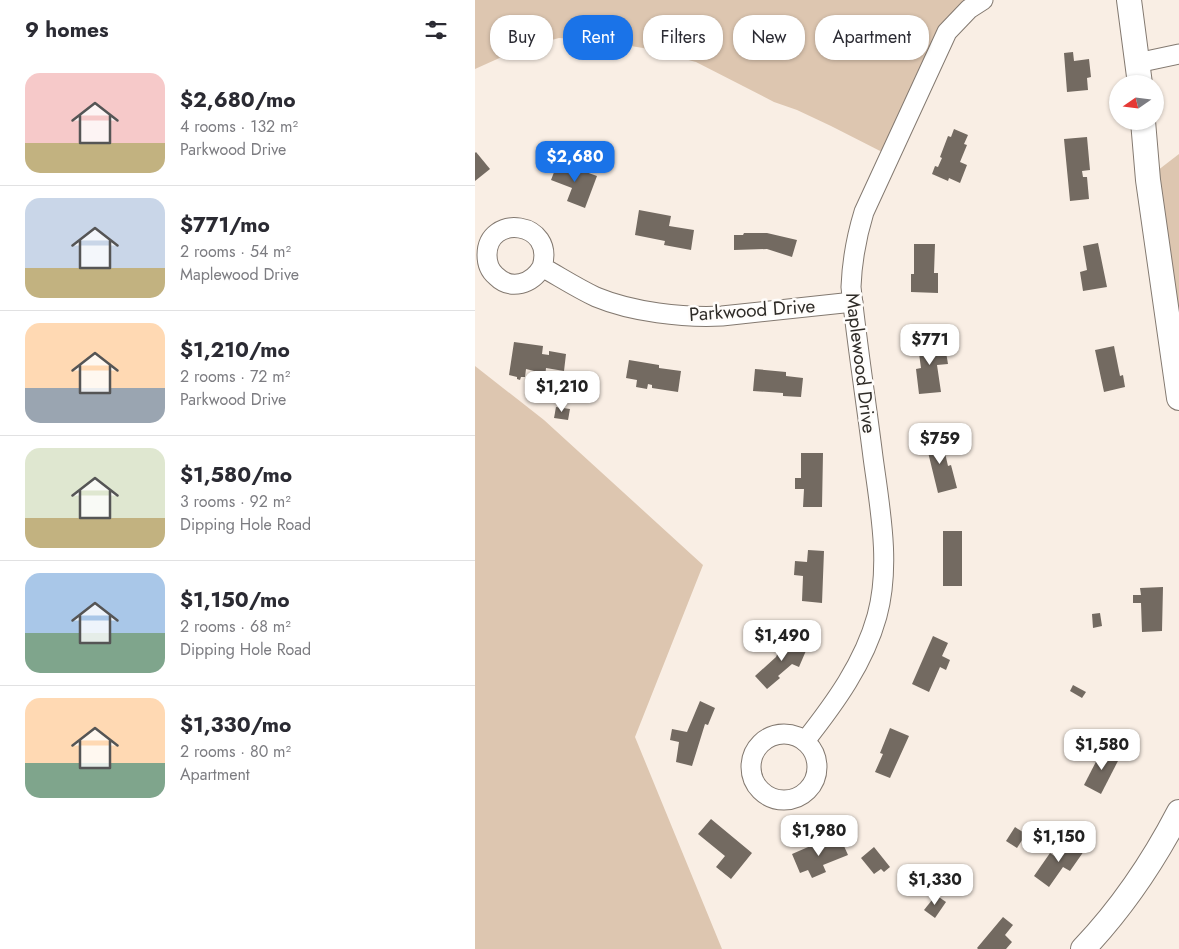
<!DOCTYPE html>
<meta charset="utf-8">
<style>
body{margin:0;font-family:Jost,sans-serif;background:#f7f7f7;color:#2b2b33;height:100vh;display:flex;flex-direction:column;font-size:19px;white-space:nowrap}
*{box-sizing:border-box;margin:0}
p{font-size:16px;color:#7c7c81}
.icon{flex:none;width:28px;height:28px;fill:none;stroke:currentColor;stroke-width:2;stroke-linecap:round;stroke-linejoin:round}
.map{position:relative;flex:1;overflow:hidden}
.drawer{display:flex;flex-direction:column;background:#fff;width:475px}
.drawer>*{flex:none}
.top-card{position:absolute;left:15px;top:15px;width:475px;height:45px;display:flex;gap:10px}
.needle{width:32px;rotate:256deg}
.controls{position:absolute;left:634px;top:75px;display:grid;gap:10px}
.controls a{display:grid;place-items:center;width:55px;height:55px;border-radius:50%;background:#fff;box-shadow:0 1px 4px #0004;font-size:25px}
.price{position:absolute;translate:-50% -42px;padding:0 11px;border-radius:10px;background:#fff;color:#222;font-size:16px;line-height:32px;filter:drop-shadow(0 1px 2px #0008)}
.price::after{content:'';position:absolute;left:50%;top:30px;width:15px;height:11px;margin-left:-8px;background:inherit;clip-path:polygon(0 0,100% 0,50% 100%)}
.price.on{background:#1a73e8;color:#fff}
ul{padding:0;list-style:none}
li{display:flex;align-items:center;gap:15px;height:125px;padding:0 25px}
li+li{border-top:1px solid #e1e1e2}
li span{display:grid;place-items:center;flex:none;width:140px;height:100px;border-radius:15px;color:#555}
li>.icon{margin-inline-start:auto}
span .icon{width:60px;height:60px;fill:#fffc;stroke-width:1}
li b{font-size:21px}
h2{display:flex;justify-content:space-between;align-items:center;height:60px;padding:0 25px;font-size:21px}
.tag{padding:0 18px;border-radius:20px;background:#fff;box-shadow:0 1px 4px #0004;font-size:18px;line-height:45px}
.tag.on{background:#1a73e8;color:#fff}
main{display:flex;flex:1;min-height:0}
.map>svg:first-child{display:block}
</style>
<main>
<section class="drawer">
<h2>9 homes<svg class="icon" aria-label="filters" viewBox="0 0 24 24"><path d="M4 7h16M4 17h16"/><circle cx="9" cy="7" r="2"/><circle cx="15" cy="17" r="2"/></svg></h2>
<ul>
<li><span style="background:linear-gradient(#f6c9c9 70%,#c2b280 0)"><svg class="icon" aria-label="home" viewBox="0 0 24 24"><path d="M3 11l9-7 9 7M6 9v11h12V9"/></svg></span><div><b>$2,680/mo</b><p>4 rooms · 132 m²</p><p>Parkwood Drive</p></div></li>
<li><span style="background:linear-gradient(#c9d6e8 70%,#c2b280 0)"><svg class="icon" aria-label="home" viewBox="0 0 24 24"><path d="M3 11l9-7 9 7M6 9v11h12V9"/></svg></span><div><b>$771/mo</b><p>2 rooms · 54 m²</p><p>Maplewood Drive</p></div></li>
<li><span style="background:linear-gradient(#ffd9b3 65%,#9aa5b1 0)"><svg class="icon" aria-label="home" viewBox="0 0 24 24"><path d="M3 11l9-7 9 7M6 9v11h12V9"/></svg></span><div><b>$1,210/mo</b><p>2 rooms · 72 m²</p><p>Parkwood Drive</p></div></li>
<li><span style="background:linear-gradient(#dfe7d0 70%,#c2b280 0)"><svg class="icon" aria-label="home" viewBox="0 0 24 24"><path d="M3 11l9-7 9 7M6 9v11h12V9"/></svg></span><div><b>$1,580/mo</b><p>3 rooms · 92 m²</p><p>Dipping Hole Road</p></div></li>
<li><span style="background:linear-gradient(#a9c7e8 60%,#7fa58c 0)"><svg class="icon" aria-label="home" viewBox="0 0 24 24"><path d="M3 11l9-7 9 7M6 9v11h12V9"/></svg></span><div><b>$1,150/mo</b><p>2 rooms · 68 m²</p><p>Dipping Hole Road</p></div></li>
<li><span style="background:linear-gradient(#ffd9b3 65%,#7fa58c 0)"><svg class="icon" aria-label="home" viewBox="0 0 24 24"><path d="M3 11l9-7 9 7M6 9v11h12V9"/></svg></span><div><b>$1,330/mo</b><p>2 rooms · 80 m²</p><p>Apartment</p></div></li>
</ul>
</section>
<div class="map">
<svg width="704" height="949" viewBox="0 0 704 949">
<rect width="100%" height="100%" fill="#f9eee4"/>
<!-- green -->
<g fill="#ddc6b0">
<polygon points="0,0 493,0 413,155 356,126 322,110 299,102 221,62 168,48 125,41 84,38 47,48 0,69"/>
<polygon points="704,154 704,396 678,174"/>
<polygon points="0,366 69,420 228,565 160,737 247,949 0,949"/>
</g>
<!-- building -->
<g fill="#736a61">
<polygon points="598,52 599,61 614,59 616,77 612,78 613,90 592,92 589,53"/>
<polygon points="479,129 493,135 489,144 492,145 485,162 492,165 485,183 474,178 473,181 457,174 460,166 463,167 467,158 465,157 473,136 476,137"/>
<polygon points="612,137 615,170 607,171 608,177 612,177 614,199 595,201 589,139"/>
<polygon points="1,152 15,169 0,181 0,153"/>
<polygon points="83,162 122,176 110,208 92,201 97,188 76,180"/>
<polygon points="164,210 196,216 194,226 219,230 216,250 189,245 190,241 160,235"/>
<polygon points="269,233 292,233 322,240 317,257 292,249 259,250 259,235 268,235"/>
<polygon points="623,243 632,287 608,291 605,272 612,270 608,246"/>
<polygon points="439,244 460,244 459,273 463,273 463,293 436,292 436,274 439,274"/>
<polygon points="458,336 460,348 466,347 467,352 471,352 473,364 462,365 466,392 444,394 441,369 446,368 442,339"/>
<polygon points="39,342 68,346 67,354 74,355 74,351 91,354 89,371 71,368 70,378 58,377 59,371 51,369 50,377 46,377 45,380 42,379 42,377 34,375"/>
<polygon points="639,346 645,376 648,375 650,387 629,392 620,350"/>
<polygon points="154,360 184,365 184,368 206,371 203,392 177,388 177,385 173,384 172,389 161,387 162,380 151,378"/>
<polygon points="280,369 311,372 311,376 328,378 326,397 308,396 308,393 278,391"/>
<polygon points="81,407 95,409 93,420 79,418"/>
<polygon points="466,436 473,466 476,465 482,488 463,493 450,440"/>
<polygon points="326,453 348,453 347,507 328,507 329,489 320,489 320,478 326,478"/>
<rect x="468" y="531" width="19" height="55"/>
<polygon points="333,550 349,551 347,603 327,601 328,576 319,575 320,561 332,562"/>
<polygon points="688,587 687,631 667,632 666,603 658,603 658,595 666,595 665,588"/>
<polygon points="625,613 627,626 618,628 617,614"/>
<polygon points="458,636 473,643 467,656 475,660 471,670 465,667 454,692 437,684"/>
<polygon points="309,639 333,646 324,667 317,664 303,676 305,678 292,689 280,676 301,657"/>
<polygon points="598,685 611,692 607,698 595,691"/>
<polygon points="225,701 240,708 233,725 230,724 217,766 201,762 204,742 195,740 197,729 212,732"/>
<polygon points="415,728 434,736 415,778 400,772 408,754 405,753"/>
<polygon points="628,748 645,757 626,794 609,785"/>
<polygon points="236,819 277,853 256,879 241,867 250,856 223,834"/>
<polygon points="540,827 551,834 542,848 531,841"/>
<polygon points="365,837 373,855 348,865 351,872 337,878 333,870 325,873 317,854 347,841 348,844"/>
<polygon points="593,840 609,851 595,871 588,867 574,887 559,876 575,853 581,857"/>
<polygon points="399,847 415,867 409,872 406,869 399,874 386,858"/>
<polygon points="461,895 471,902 460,918 449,910"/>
<polygon points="528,917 538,925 530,935 537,942 531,949 503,949 502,948"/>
</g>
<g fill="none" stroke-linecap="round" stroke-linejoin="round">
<defs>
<g id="minor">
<polyline points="662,63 704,54"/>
<path d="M67,267C81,221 12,213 12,255C12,263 15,271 21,276C36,291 57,284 67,267C85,277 102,288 121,297C157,312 208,318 247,316L378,302"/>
<circle cx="309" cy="767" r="33"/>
<path d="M330,741C360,703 389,663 402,616C416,565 405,509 398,457C391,401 382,344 376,287C377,261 381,238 389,212L472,32L494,9L508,0"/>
</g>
<g id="major">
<polyline points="654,0 665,84"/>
<polyline points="668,121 673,180 704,398"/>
<path d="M608,949C647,908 678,862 704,812"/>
</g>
</defs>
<!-- minor casing -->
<use href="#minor" stroke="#837970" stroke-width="21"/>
<!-- major casing -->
<use href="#major" stroke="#837970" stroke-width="26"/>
<!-- minor -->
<use href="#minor" stroke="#fff" stroke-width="19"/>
<!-- major -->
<use href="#major" stroke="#fff" stroke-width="24"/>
</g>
<g text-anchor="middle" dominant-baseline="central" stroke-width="5" stroke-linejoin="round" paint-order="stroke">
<!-- street labels -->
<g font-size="19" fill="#2f2c28" stroke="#fffdfb">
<text transform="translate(277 310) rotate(-4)">Parkwood Drive</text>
<text transform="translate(386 363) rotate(83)">Maplewood Drive</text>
</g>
</g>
</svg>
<div class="controls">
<a><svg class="needle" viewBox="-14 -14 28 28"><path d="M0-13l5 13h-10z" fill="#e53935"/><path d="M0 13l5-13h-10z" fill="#7c7c81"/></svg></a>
</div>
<b class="price on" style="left:100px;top:183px">$2,680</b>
<b class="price" style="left:455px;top:366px">$771</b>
<b class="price" style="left:87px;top:413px">$1,210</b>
<b class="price" style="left:465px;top:465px">$759</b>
<b class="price" style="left:307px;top:662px">$1,490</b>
<b class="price" style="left:627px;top:771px">$1,580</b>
<b class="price" style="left:344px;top:857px">$1,980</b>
<b class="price" style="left:584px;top:863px">$1,150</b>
<b class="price" style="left:460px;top:906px">$1,330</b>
<div class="top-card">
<a class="tag">Buy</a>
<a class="tag on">Rent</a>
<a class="tag">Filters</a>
<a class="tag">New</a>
<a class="tag">Apartment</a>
</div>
</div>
</main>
